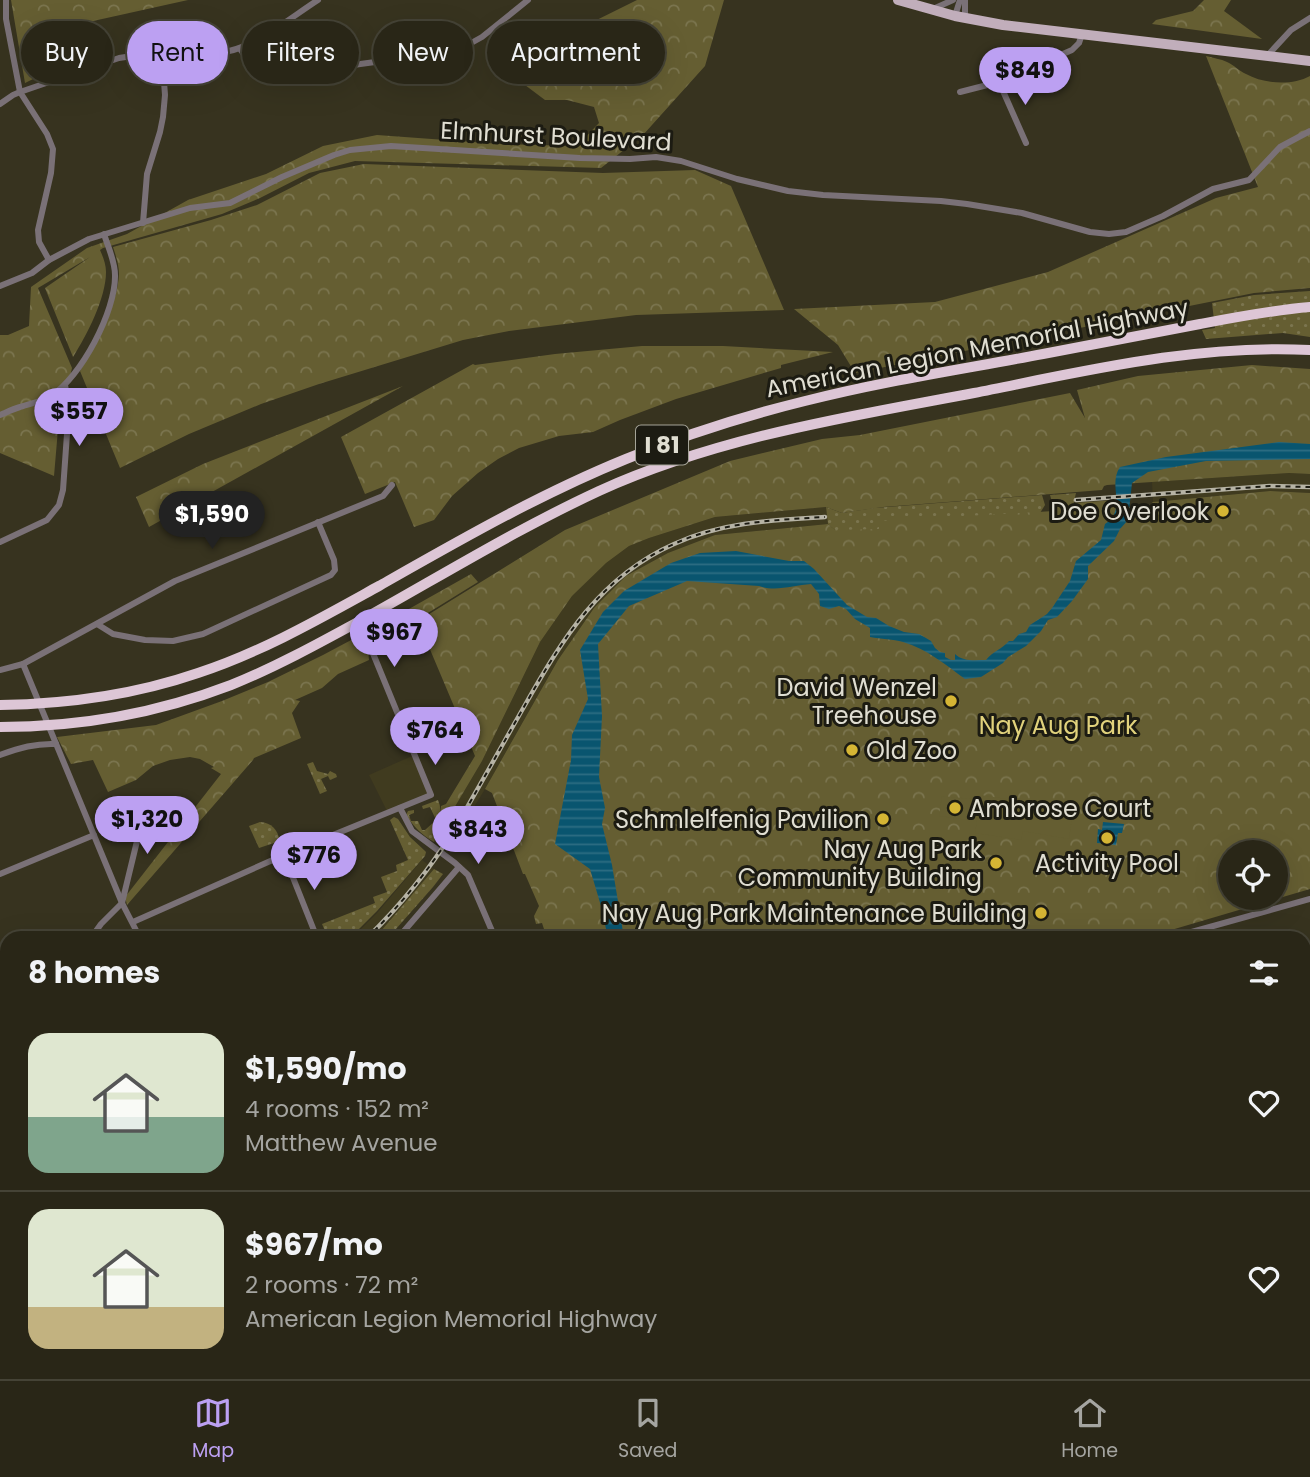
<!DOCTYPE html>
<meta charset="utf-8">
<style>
body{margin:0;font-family:Poppins,sans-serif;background:#353224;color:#f1f3f6;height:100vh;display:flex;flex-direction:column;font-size:26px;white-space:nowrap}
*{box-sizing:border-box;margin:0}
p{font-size:23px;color:#a5a5a1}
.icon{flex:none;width:38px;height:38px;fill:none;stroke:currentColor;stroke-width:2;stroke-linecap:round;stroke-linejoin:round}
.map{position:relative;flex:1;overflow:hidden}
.side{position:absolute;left:0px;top:931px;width:1311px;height:448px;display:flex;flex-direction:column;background:#292617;border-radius:21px 21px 0 0;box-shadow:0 7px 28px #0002,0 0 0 2px #454336}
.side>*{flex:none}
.banner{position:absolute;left:21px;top:21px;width:700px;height:63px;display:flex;gap:14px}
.buttons{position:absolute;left:1218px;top:840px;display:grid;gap:14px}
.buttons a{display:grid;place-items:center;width:70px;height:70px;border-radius:50%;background:#292617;box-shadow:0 7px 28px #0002,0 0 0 2px #454336;font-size:35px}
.price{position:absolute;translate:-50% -60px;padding:0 16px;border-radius:24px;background:#bca0f2;color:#111;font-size:23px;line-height:46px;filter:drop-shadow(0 2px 4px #0008)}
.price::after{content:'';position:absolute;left:50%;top:42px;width:21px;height:16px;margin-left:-10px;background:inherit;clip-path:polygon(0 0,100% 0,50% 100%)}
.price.active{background:#222;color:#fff}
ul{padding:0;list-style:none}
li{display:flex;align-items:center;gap:21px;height:175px;padding:0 28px}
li+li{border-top:2px solid #454336}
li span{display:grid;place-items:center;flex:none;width:196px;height:140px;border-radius:21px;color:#555}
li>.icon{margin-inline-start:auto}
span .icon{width:84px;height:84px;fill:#fffc;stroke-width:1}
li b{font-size:30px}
h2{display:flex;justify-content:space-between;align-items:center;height:84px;padding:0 28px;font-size:30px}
.chip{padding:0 24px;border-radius:32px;background:#292617;box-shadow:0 7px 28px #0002,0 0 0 2px #454336;font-size:24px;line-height:63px}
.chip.active{background:#bca0f2;color:#111}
.tabs{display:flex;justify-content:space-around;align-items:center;height:98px;border-top:2px solid #454336;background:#292617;font-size:19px;color:#a5a5a1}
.tabs a{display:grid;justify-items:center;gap:4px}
.tabs .active{color:#bca0f2}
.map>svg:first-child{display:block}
</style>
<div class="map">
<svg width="1310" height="1379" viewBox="0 0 1310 1379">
<defs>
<pattern id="industrial-furrows" width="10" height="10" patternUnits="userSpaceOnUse" patternTransform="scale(1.75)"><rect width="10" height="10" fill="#483438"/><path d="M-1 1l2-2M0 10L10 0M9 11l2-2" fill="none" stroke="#625154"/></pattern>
<pattern id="grass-dots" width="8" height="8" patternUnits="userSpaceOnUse" patternTransform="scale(1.75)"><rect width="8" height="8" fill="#655e32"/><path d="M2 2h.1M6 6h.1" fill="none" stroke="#7b754f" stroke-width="1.8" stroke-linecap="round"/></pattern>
<pattern id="forest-crowns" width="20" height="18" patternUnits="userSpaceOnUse" patternTransform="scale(1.75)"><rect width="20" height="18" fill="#655e32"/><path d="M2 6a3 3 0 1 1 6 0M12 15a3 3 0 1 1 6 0" fill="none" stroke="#7b754f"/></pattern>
<pattern id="water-rules" width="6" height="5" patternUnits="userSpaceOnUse" patternTransform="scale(1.75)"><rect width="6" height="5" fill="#09556f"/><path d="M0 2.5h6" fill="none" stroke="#2d6d83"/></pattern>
</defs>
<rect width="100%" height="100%" fill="#37331f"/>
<!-- built -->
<g fill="#403b1f">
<polygon points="1289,473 1310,474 1310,493 1270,491 1153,502 1152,482"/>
<polygon points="826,507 828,524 715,535 594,608 558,660 485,789 448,850 434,842 482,761 540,642 572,596 603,565 629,546 649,538 715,517"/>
<polygon points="412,756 429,794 388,813 369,775"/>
<polygon points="422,860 434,869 396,915 375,938 352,938 378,912"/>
</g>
<!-- industrial -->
<polygon fill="url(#industrial-furrows)" points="0,1103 7,1104 7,1225 0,1230"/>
<!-- grass -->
<g fill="url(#grass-dots)">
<polygon points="1310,291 1310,337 1283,333 1206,339 1202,330 1215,328 1212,303 1254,295"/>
<polygon points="1076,493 1070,518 838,533 828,524 826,507 842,513 874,508 1042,495 1045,505 1040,513 1047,516 1053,505 1050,495"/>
<polygon points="313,762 317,771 328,774 330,771 336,774 337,777 330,780 328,776 321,779 327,791 320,794 307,764"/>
<path d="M438,800C444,813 438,829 434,842C422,835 414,827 406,815L408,811L414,810V813L409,815L411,821H418L422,830H425L436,820L430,807L423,809L422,806Z"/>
<polygon points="394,817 398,819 410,837 424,850 426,852 425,856 377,911 350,938 328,938 322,924 375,903 373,897 387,892 381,877 397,871 396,865 408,860 390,820"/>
<path d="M260,822C272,823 277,829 280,841L259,848L249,826Z"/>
<polygon points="434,869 443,874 433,887 388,938 375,938"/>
</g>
<!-- forest -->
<g fill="url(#forest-crowns)" fill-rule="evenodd">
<polygon points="11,0 188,0 75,25 84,54 25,83"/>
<path d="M637,0H724L705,66L643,135L601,168L355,161L309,173L260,198L222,214L103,248L100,250C103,257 106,264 106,272C106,298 87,335 73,357L45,288L90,257L38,288L72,368L58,429L54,476L0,453V335H8L29,326L31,287L87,248L127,234L188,200L266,174L323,146L377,135L500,144L577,146L599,123L594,107L567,100H545L509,73L514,61Z"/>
<polygon points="1204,0 1231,0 1224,11 1262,39 1152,24 1156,20 1193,11"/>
<path d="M1206,56C1213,58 1221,59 1227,62C1234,65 1239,71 1246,74C1264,84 1292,86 1310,76V288L1254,293L855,373L838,345L794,309L935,302L1048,272L1216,198L1258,187Z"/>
<path d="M364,164L603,173L695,170L731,186L784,310L636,315L509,331L463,340L319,384L261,404L189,434L120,468L80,371C95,347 118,303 119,274C119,265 116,256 113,247L211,220L257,205L320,173Z"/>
<polygon points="642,346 723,346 833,352 781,365 781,368 676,399 620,420 593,432 559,436 519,448 498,459 478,473 452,496 434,520 414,527 395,482 365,494 341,437 473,364 475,365 555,354"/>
<polygon points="1252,365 1310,369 1310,474 1289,473 1107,485 1104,486 1102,490 883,507 842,513 826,507 715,517 649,538 629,546 606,563 572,596 540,642 482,761 434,842 440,822 441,806 446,804 475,756 418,621 565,530 730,461 822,439 860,435 1070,393 1085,418 1077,390 1138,376"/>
<polygon points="403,386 149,527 136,497 203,464"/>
<path d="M1270,491L1310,493V889L1144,938H547L542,923L536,924L534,916L539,906L525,874H523L492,793L485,789L558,660L594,608L626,576L668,553L715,535L828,524L835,530L879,529V521L1071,510L1073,503L1116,500L1114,508L1148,506L1153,502ZM1230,852H1276V898H1230Z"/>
<polygon points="471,574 478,582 368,650 369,660 338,674 322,688 295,700 300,701 292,713 301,738 254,758 253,760 127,905 125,897 129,892 221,774 211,768 214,767 200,759 190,757 170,760 153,766 136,780 108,792 93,760 71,764 57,737 156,725 222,701 268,682 323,655 400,614"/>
<polygon points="0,992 7,993 7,1060 0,1058"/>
<polygon points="7,1265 7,1338 0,1341 3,1312 0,1306 0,1267 4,1268"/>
</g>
<!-- pitch -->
<g fill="#655e32">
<polygon points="981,795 1073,810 1069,839 1023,831 1021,840 975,833"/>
<polygon points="942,796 971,799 968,820 939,816"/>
</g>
<!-- water -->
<g fill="url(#water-rules)">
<path d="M1279,442L1310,444V459L1206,461L1148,472L1132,483L1128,520L1120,529L1114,541L1088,566V579L1072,601L1057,617L1048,620L1041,631L1026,646L1008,657L1003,663L981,677L965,679C946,665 927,649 903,642C893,639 881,639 870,637V628L855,619L846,609L839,606L829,609L820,606L819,594L811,584C794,585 776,592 759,586L687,581L629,606L598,644L602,716L599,777L605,808L602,824L612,865L624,938H608L601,906L590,869L555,844L571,760L572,735L588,699L580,650L603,612L624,591L671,563L700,553L736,551L789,561H804L814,569L847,605L867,617L876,618L889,626L904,632L919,634L931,641L935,648L940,652L945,653V657L951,660H955V654C963,662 975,660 986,660C992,652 1002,649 1009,641H1013L1019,634L1026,632L1030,625L1047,614L1052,608L1070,581L1076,561L1101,540L1105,524C1128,509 1107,486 1120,467L1166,457Z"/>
<polygon points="1103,822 1124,824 1122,833 1118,833 1116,845 1097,843 1098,829 1102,830"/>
</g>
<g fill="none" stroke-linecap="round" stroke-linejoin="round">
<!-- stream -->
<polyline stroke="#09556f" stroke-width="2" points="0,1264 3,1264 7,1257"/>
<!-- minor -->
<g stroke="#7a7177" stroke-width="6">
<polyline points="6,0 6,19 20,92 47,134 53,149 51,173 38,230 39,242 49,260"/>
<polyline points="965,0 965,18"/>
<polyline points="933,9 953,0"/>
<polyline points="955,16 960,0"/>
<path d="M240,49C250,62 256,73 273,76L426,55L464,47L482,37L528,0"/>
<polyline points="1267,56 1291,30 1310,18"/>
<polyline points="999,82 1026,143"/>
<polyline points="960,92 999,82 1072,50 1079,43 1082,34"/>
<path d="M0,104L13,95L20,92L119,58L139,55L229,51C258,45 293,16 318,0"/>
<polyline points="143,223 147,174 160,132 163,117 165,95 162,55"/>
<polyline points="0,286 32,273 49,260 89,239 190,208 230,203 282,177 334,155 350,150 391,146 580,158 630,159 656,157 681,161 737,179 788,191 823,195 941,201 967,204 1022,213 1090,232 1109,234 1126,232 1163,216 1213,189 1249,180 1280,147 1310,131"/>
<path d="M0,415C7,412 13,409 20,407C31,403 41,402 51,396C81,377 116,311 115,275C115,261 108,247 104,234"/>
<polyline points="0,542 47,520 59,505 63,490 69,406 65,385"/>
<polyline points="97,624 113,634 145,640 173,641 203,634 331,575 335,570 334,560 318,522"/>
<polyline points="0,670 23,664"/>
<path d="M0,755C19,748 36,743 56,744"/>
<polyline points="400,808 412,831 455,863 468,875 495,938"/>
<polyline points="284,855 317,938"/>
<polyline points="0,874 94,835"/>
<polyline points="133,922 284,855 431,795 372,651"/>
<polyline points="91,938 101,924 122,903 146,804"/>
<polyline points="140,938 122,903 23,664 175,581 383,496 392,485"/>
<polyline points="398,938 459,867"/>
<polyline points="1170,938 1310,899"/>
<polyline points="1304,1036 1310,1034"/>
<polyline points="1304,1172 1310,1170"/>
<polyline points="7,1349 7,1362"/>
<polyline points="9,1372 10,1379"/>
<polyline points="323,1372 326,1379"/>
<polyline points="563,1372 565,1379"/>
<polyline points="871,1372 873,1379"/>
<polyline points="1256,1372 1258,1379"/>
<polyline points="78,1379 94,1372"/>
<polyline points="386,1379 403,1372"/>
</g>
<!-- primary -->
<g stroke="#c1aebb" stroke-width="10">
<polyline points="898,0 955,16 1003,25 1310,61"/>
<polyline points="1304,1307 1310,1306"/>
<polyline points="679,1372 681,1379"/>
<polyline points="633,1379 643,1372"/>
<polyline points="1056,1379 1080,1372"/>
</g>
<!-- motorway -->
<g stroke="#ddc6d6" stroke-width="10">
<path d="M0,705C68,704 134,695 198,673C262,652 321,618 379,586C460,540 540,494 626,459C684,435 744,416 805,401C883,381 964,369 1043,354C1095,344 1148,334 1200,324C1237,317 1273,310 1310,307"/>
<path d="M0,727C78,727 158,713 231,685C278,666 323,641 367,617C444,574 519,528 599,491C718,437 847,417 974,393C1085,371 1196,344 1310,350"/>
</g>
<defs>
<g id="rail">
<polyline points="1076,500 1270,486 1310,487"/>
<path d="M367,938C400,906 430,869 454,830C478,789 501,747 525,705C563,638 600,577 674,544C721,522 774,520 825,517"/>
<polyline points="0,1086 7,1087"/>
</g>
</defs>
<!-- rail casing -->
<use href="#rail" stroke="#b6b3a5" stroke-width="4.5"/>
<!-- rail -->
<use href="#rail" stroke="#1c1b12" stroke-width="2" stroke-dasharray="5" stroke-linecap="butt"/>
</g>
<!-- markers -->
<g fill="#d5b534" stroke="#1c1b12" stroke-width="2.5">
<circle cx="1223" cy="511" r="7"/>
<circle cx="951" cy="701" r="7"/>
<circle cx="852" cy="750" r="7"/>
<circle cx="955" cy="808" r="7"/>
<circle cx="883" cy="819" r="7"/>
<circle cx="1107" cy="838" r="7"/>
<circle cx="996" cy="863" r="7"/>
<circle cx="1041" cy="913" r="7"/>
</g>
<g text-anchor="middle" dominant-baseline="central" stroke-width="6" stroke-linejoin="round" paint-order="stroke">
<!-- shield labels -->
<rect fill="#1c1b12" stroke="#a5a498" stroke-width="2" x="636" y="425.5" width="52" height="39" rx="5"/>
<g font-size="23" font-weight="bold" fill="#e0ded2">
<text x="662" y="445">I 81</text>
</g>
<!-- street labels -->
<g font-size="24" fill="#e0ded2" stroke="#1c1b12">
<text transform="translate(556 136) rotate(3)">Elmhurst Boulevard</text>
<text transform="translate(977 348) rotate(-11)">American Legion Memorial Highway</text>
</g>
<!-- poi labels -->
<g font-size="24" fill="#e0ded2" stroke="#1c1b12" text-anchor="end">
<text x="1209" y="511">Doe Overlook</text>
<text x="937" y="687">David Wenzel<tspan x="937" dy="28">Treehouse</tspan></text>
<text x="866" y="750" text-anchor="start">Old Zoo</text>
<text x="969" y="808" text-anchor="start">Ambrose Court</text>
<text x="869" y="819">Schmlelfenig Pavilion</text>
<text x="982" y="849">Nay Aug Park<tspan x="982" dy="28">Community Building</tspan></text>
<text x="1107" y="863" text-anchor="middle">Activity Pool</text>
<text x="1027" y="913">Nay Aug Park Maintenance Building</text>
</g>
<!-- park labels -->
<g font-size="24" fill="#e1d27c" stroke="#1c1b12">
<text x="1058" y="725">Nay Aug Park</text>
</g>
</g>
</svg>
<div class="buttons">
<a><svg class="icon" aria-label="locate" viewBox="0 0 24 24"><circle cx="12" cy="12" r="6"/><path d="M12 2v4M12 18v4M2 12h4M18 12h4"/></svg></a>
</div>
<b class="price" style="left:1025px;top:107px">$849</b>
<b class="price" style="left:79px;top:448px">$557</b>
<b class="price active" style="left:212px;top:551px">$1,590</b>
<b class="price" style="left:394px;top:669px">$967</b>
<b class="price" style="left:435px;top:767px">$764</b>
<b class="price" style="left:147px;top:856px">$1,320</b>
<b class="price" style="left:478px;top:866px">$843</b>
<b class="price" style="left:314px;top:892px">$776</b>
<div class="banner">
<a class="chip">Buy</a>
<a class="chip active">Rent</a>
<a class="chip">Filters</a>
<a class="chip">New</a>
<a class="chip">Apartment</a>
</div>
<section class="side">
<h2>8 homes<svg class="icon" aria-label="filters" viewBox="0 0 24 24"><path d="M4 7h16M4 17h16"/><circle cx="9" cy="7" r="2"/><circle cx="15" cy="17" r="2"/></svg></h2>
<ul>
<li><span style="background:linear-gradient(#dfe7d0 60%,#7fa58c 0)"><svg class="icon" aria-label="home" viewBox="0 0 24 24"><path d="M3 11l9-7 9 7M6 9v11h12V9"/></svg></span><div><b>$1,590/mo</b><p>4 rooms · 152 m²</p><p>Matthew Avenue</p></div><svg class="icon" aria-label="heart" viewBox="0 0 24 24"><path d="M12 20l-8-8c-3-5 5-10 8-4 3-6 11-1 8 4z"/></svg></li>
<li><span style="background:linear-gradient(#dfe7d0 70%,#c2b280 0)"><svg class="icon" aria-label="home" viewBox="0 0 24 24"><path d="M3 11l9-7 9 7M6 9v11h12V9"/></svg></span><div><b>$967/mo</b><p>2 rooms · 72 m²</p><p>American Legion Memorial Highway</p></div><svg class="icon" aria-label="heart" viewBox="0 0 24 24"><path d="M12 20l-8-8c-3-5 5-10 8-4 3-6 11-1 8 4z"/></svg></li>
</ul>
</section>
</div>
<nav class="tabs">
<a class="active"><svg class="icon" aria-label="map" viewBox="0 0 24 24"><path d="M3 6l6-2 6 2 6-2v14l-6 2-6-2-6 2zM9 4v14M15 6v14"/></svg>Map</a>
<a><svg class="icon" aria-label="saved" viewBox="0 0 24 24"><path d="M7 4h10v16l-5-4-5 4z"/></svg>Saved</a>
<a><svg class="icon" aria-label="home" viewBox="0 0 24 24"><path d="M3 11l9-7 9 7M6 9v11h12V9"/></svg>Home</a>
</nav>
